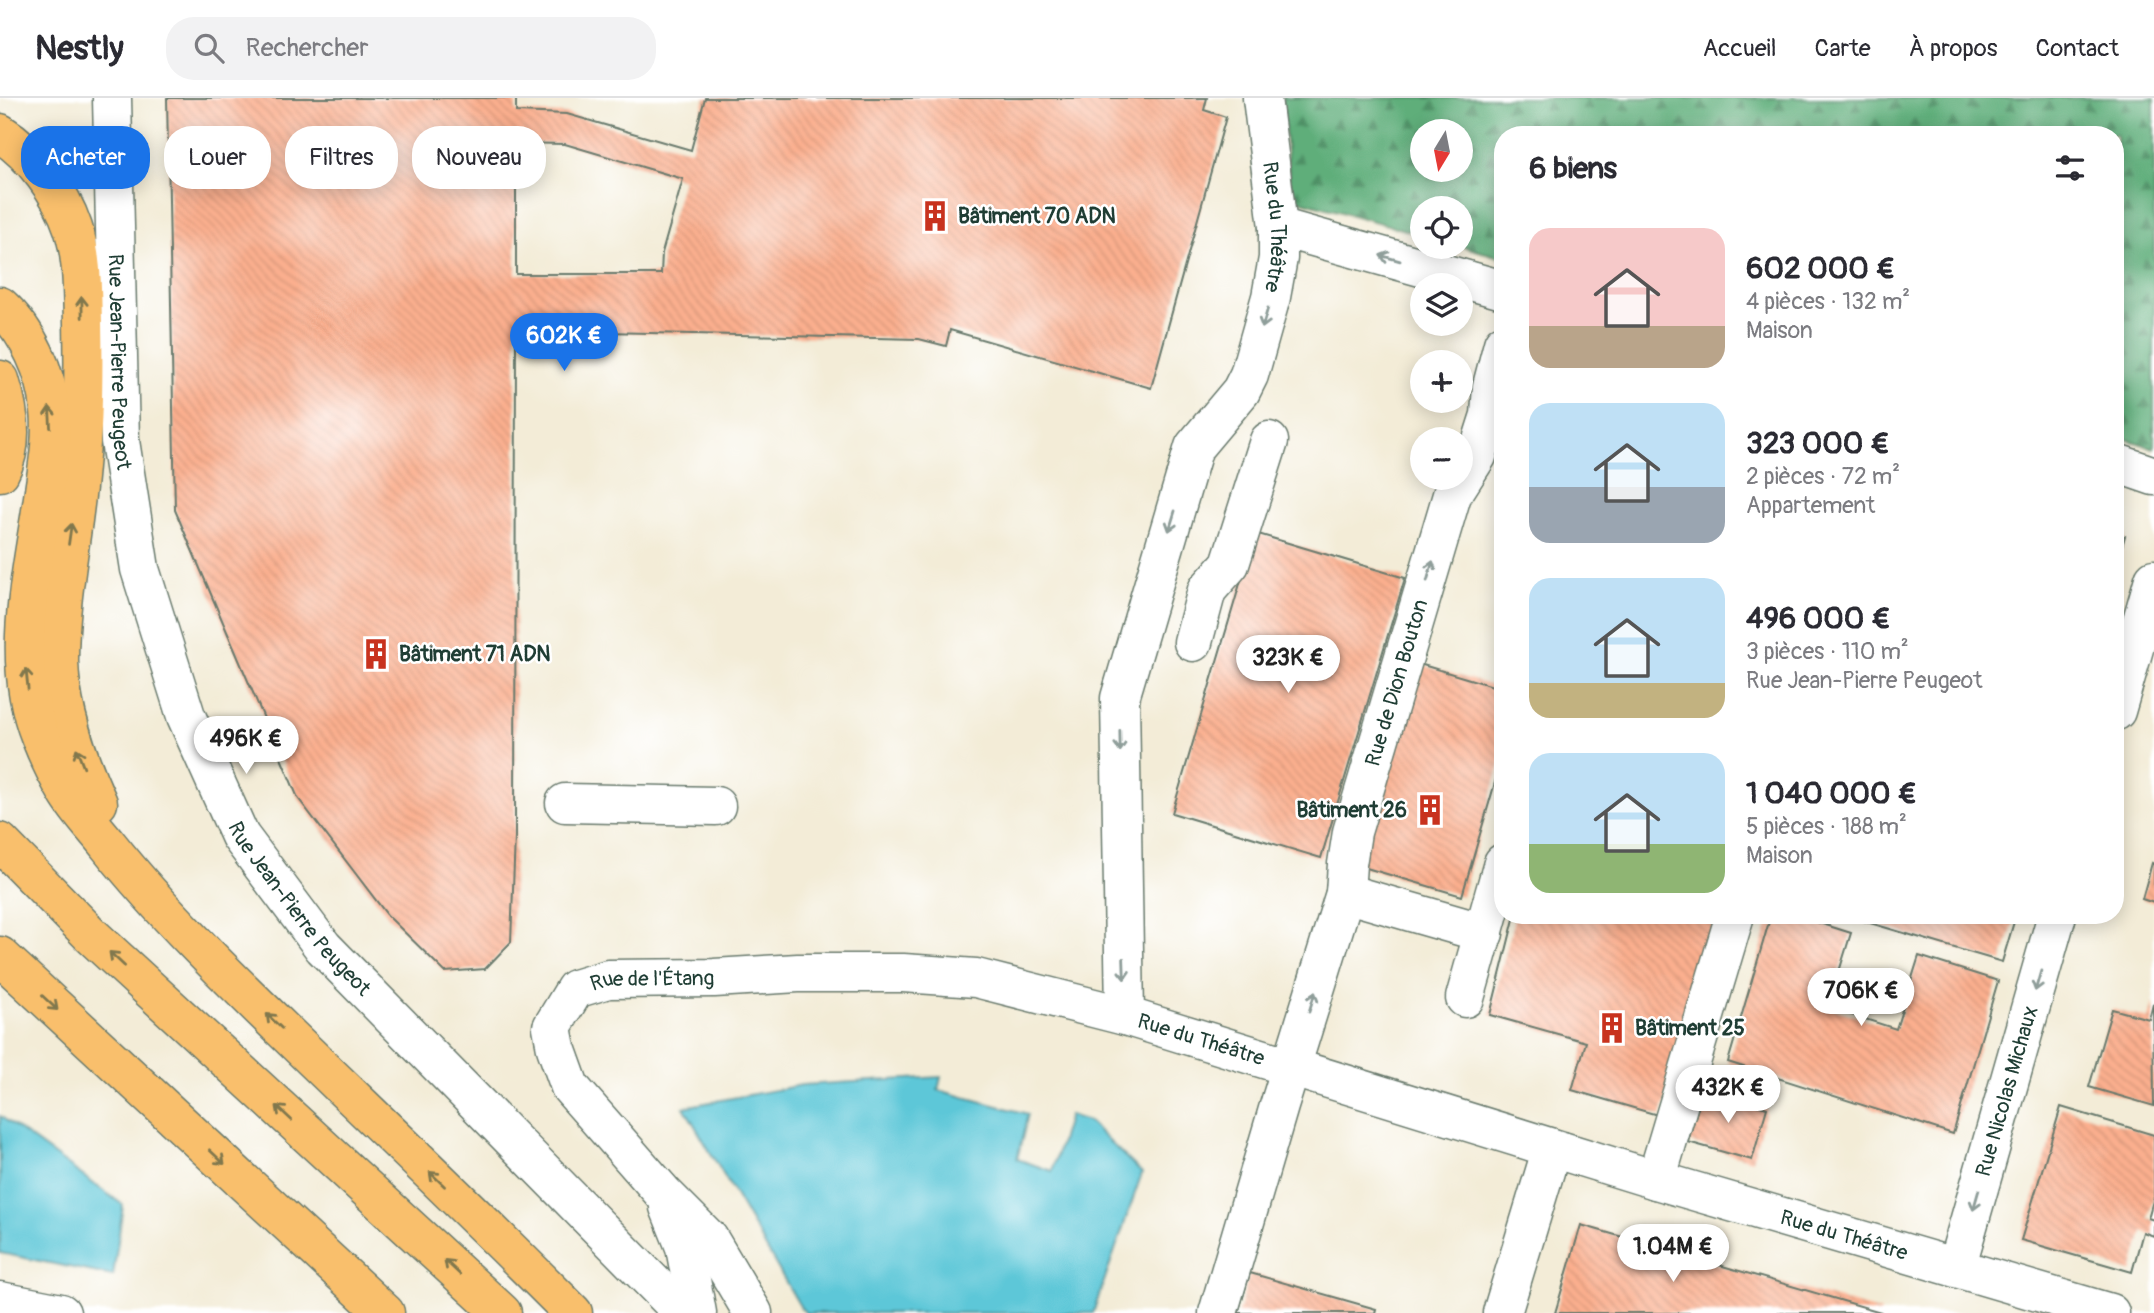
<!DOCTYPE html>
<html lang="fr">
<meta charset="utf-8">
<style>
body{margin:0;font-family:Pangolin,sans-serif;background:#f2f2f3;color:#2b2b33;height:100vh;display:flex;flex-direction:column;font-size:26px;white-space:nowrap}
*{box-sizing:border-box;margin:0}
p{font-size:23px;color:#7c7c81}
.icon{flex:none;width:38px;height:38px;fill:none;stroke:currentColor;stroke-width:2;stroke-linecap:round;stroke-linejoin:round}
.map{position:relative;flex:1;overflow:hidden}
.panel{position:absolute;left:1494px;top:28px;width:630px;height:798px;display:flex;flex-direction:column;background:#fff;border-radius:28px;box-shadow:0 4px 18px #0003}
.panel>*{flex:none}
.top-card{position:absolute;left:21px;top:28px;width:665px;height:63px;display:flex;gap:14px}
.needle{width:46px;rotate:190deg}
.fabs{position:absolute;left:1410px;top:21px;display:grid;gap:14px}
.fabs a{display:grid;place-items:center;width:63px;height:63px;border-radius:50%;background:#fff;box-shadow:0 4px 18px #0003;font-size:35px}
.price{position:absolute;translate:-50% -60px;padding:0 16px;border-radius:24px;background:#fff;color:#222;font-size:23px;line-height:46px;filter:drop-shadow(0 2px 4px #0008)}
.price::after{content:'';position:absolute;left:50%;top:42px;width:21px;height:16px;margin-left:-10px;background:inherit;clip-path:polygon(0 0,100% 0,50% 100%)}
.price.on{background:#1a73e8;color:#fff}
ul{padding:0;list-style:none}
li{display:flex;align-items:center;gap:21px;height:175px;padding:0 35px}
li span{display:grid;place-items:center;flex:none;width:196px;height:140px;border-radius:21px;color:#555}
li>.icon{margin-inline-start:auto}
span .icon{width:84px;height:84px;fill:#fffc;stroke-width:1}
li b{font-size:30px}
h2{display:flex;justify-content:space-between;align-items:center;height:84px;padding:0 35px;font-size:30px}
.chip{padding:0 24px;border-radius:28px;background:#fff;box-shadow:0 4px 18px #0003;font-size:24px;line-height:63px}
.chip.on{background:#1a73e8;color:#fff}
header{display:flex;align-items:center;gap:42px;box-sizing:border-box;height:98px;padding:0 35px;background:#fff;border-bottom:2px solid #e1e1e2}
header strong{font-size:33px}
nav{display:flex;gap:38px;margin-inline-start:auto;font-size:24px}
.search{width:490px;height:63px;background:#f2f2f3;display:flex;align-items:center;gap:18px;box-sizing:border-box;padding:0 24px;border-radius:28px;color:#7c7c81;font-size:26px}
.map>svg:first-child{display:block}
</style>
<header>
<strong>Nestly</strong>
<div class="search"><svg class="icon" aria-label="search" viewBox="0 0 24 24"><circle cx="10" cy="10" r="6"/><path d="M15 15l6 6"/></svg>Rechercher</div>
<nav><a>Accueil</a><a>Carte</a><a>À propos</a><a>Contact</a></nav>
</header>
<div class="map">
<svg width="2154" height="1215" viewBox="0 0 2154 1215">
<defs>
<pattern id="forest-firs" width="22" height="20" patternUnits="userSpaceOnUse" patternTransform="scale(1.75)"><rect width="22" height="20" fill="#5fae7a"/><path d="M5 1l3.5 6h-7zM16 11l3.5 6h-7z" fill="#4e8f65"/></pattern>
<pattern id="building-back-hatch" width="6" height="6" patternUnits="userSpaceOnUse" patternTransform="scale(1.75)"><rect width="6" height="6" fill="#fbaf8e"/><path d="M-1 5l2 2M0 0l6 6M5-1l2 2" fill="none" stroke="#d7977b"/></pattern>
</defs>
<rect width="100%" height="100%" fill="#fff"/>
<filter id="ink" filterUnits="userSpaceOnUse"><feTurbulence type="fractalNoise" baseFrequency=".0143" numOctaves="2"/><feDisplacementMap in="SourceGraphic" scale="14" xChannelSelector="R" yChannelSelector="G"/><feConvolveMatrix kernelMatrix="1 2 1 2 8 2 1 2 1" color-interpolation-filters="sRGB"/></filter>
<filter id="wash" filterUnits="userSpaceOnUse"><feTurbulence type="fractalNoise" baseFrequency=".00686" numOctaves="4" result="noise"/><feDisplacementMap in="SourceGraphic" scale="28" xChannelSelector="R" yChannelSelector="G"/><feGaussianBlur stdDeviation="1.57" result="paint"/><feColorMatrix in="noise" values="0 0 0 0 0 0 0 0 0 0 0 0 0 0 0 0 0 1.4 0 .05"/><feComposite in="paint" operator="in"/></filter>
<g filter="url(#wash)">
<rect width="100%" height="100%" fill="#f3ecd7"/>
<!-- forest -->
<path fill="url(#forest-firs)" stroke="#3f7657" stroke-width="2" fill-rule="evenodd" d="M1282,0H2154V350L2116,338V37H1503V160L1461,148V110H1423V137L1291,100ZM1423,33H1461V72H1423Z"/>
<!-- water -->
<g fill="#5dc7d8" stroke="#3e8286" stroke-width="2">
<polygon points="941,979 938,992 1028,1016 1017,1061 1052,1073 1069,1017 1088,1023 1142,1075 1093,1215 806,1215 801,1210 684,1009 802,987"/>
<polygon points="0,1018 123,1107 113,1178 0,1155"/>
</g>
<g id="blocks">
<!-- building -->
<g fill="url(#building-back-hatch)" fill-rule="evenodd">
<path d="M167,0H516V14L567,16L691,52L705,0H1207L1204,12L1226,19L1151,290L950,232L946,248L919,241L516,232L515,738L511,844L485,871L445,874L388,818L298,700L175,412ZM516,45L565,46L683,81L662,155L661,176H516Z"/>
<polygon points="1255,435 1405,480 1321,760 1172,715"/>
<polygon points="2116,436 2125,438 2116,469"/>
<polygon points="1416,565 1503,591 1503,657 1462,798 1356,767"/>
<polygon points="2152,765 2154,766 2154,805 2142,801"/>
<polygon points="1515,817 1719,817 1661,1018 1572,992 1586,944 1490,917"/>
<polygon points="1771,817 1794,817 1851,835 1828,909 1896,931 1919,858 1998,883 1953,1036 1728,964"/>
<polygon points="1843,817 2016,817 2002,864"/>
<polygon points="2153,905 2154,1008 2089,989 2112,911 2149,921"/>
<polygon points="1703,992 1767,1010 1752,1062 1688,1044"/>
<polygon points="2061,1009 2154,1037 2154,1099 2148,1120 2154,1122 2154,1138 2143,1134 2132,1174 2021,1142"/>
<polygon points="1581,1127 1881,1214 1881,1215 1555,1215"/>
<polygon points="1250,1175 1376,1211 1375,1215 1238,1215"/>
</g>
</g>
</g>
<g filter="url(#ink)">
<use href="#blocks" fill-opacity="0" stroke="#697a6d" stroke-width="2"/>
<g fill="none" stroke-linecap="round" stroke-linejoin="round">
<defs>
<g id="minor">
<path id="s1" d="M112,0L120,343L140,471L186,618L240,738L323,849L683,1215"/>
<path id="s2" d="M1262,0L1278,129V160L1271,199L1249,277L1241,293L1194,349L1120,600L1125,918L1656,1082L2110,1215"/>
<polyline points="1278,129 1503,192"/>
<polyline points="2116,365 2154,378"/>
<polyline points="1193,544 1207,492 1230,466 1269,343"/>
<polyline points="2116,613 2154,481"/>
<polyline points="565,705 716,708"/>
<polyline points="1345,795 1484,835"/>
<polyline points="1465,900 1503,765"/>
<polyline points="1656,1082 1735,817"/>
<polyline points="669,1109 685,1149 697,1215"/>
<path id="s3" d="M1956,1170L2057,817"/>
<polyline points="0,1203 61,1215"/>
<path id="s4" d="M753,1215L709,1141L664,1096L570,989L556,950L552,929L575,891L608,881L714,880L798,875H903L976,880L1125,918"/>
<path id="s5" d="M1218,1215L1279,1008L1345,795L1347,766L1352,734L1452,397L1477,358L1490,317L1492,288L1503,246"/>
<polyline points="1502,1215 1552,1050"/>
</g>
<g id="highway">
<path d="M0,35C32,55 61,94 73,130C83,161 82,193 83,225C84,273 84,320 79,368C74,433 59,497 59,563C60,612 78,661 98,705"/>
<path d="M0,208C28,233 47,275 50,312C53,339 48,366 44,393C33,472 9,561 40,638C47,656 57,677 67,694C78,713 95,730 109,748C162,814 223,874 284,933C381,1027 478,1119 573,1215"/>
<path d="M0,282C9,311 15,346 0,374"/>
<polyline points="0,744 92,838 502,1215"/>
<polyline points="0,858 385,1215"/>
</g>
</defs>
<!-- minor casing -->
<use href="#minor" stroke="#697a6d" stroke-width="41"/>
<!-- highway casing -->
<use href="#highway" stroke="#697a6d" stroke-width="41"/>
<!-- minor -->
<use href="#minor" stroke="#fff" stroke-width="38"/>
<!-- highway -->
<use href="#highway" stroke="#f9bf6c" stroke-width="38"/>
</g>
<!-- one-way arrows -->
<defs><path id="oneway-shaft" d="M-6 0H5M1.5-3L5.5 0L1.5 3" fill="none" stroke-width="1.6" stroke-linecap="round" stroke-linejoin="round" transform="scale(1.75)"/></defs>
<g stroke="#8f9e9a">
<use href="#oneway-shaft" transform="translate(1390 160) rotate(-164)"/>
<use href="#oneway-shaft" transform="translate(1265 220) rotate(106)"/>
<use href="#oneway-shaft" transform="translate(1172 423) rotate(107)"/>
<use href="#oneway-shaft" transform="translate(1430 473) rotate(-74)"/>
<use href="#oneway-shaft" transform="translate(1120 643) rotate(89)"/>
<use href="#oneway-shaft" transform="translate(1124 871) rotate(88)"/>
<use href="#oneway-shaft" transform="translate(2038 883) rotate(106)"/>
<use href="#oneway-shaft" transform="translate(1312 904) rotate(-73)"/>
<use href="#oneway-shaft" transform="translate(1976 1102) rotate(106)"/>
</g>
<g stroke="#81784d">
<use href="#oneway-shaft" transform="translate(82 209) rotate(-91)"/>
<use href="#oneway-shaft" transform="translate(50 319) rotate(-93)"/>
<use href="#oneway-shaft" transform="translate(70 436) rotate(-82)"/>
<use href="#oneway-shaft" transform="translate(27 581) rotate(-96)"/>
<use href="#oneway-shaft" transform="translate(80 660) rotate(-111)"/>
<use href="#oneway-shaft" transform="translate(117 861) rotate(-137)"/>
<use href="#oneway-shaft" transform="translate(50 905) rotate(43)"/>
<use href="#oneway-shaft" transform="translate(274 923) rotate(-136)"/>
<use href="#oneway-shaft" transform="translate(284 1015) rotate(-137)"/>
<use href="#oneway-shaft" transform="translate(217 1059) rotate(43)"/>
<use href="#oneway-shaft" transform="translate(437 1081) rotate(-136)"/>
<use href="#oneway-shaft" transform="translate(452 1169) rotate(-137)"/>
</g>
</g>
<!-- icons -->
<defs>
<symbol id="building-bare" viewBox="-9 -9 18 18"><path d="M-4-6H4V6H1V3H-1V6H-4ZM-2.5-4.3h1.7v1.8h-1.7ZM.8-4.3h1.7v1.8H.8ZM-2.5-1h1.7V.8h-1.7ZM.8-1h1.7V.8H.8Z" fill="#c8321e" stroke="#fff" stroke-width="2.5" paint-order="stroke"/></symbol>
</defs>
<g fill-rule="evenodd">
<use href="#building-bare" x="913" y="96" width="44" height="44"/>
<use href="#building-bare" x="354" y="534" width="44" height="44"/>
<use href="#building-bare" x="1408" y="690" width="44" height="44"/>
<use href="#building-bare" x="1590" y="908" width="44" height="44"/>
</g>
<g text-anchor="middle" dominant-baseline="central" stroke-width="5" stroke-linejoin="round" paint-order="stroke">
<!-- poi labels -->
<g font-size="21" font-weight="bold" fill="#1f3d34" stroke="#fff" text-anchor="start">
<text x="958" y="118">Bâtiment 70 ADN</text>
<text x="399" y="556">Bâtiment 71 ADN</text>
<text x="1407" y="712" text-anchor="end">Bâtiment 26</text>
<text x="1635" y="930">Bâtiment 25</text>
</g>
<!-- street labels -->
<g font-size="21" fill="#1f3d34" stroke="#fff">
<text stroke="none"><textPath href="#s2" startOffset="130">Rue du Théâtre</textPath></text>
<text stroke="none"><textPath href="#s1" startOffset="264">Rue Jean-Pierre Peugeot</textPath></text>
<text stroke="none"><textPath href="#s5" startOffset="656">Rue de Dion Bouton</textPath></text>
<text stroke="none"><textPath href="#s1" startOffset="852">Rue Jean-Pierre Peugeot</textPath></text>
<text stroke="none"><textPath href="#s4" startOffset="478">Rue de l'Étang</textPath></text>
<text stroke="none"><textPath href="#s2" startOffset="1032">Rue du Théâtre</textPath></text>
<text stroke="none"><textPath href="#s3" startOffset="184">Rue Nicolas Michaux</textPath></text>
<text stroke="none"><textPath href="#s2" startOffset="1704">Rue du Théâtre</textPath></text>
</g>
</g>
</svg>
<div class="fabs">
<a><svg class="needle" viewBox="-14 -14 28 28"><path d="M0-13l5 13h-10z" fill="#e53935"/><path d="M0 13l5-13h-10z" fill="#7c7c81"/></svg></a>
<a><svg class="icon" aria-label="locate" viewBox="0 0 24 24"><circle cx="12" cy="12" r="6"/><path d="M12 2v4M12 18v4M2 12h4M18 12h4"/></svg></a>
<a><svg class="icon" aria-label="layers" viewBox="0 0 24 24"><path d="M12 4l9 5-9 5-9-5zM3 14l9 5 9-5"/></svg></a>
<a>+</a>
<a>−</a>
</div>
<b class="price on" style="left:564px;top:275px">602K €</b>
<b class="price" style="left:1288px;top:597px">323K €</b>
<b class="price" style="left:246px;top:678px">496K €</b>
<b class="price" style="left:1861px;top:930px">706K €</b>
<b class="price" style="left:1728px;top:1027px">432K €</b>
<b class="price" style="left:1673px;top:1186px">1.04M €</b>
<div class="top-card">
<a class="chip on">Acheter</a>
<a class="chip">Louer</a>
<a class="chip">Filtres</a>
<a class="chip">Nouveau</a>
</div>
<section class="panel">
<h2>6 biens<svg class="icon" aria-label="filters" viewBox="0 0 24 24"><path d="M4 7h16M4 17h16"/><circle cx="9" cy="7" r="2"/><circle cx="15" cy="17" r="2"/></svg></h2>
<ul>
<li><span style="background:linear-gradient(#f6c9c9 70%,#b9a48a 0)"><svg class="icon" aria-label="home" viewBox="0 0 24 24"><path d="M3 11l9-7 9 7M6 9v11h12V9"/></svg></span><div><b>602 000 €</b><p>4 pièces · 132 m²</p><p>Maison</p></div></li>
<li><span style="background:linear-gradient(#bfe0f5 60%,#9aa5b1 0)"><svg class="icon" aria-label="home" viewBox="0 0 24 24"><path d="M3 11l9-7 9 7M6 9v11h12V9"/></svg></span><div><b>323 000 €</b><p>2 pièces · 72 m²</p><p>Appartement</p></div></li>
<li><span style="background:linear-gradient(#bfe0f5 75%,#c2b280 0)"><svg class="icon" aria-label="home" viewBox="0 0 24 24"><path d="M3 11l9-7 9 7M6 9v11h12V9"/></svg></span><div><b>496 000 €</b><p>3 pièces · 110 m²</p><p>Rue Jean-Pierre Peugeot</p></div></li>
<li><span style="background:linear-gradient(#bfe0f5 65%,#8fb573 0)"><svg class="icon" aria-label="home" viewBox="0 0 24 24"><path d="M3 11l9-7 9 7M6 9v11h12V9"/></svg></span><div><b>1 040 000 €</b><p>5 pièces · 188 m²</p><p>Maison</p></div></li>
</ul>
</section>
</div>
